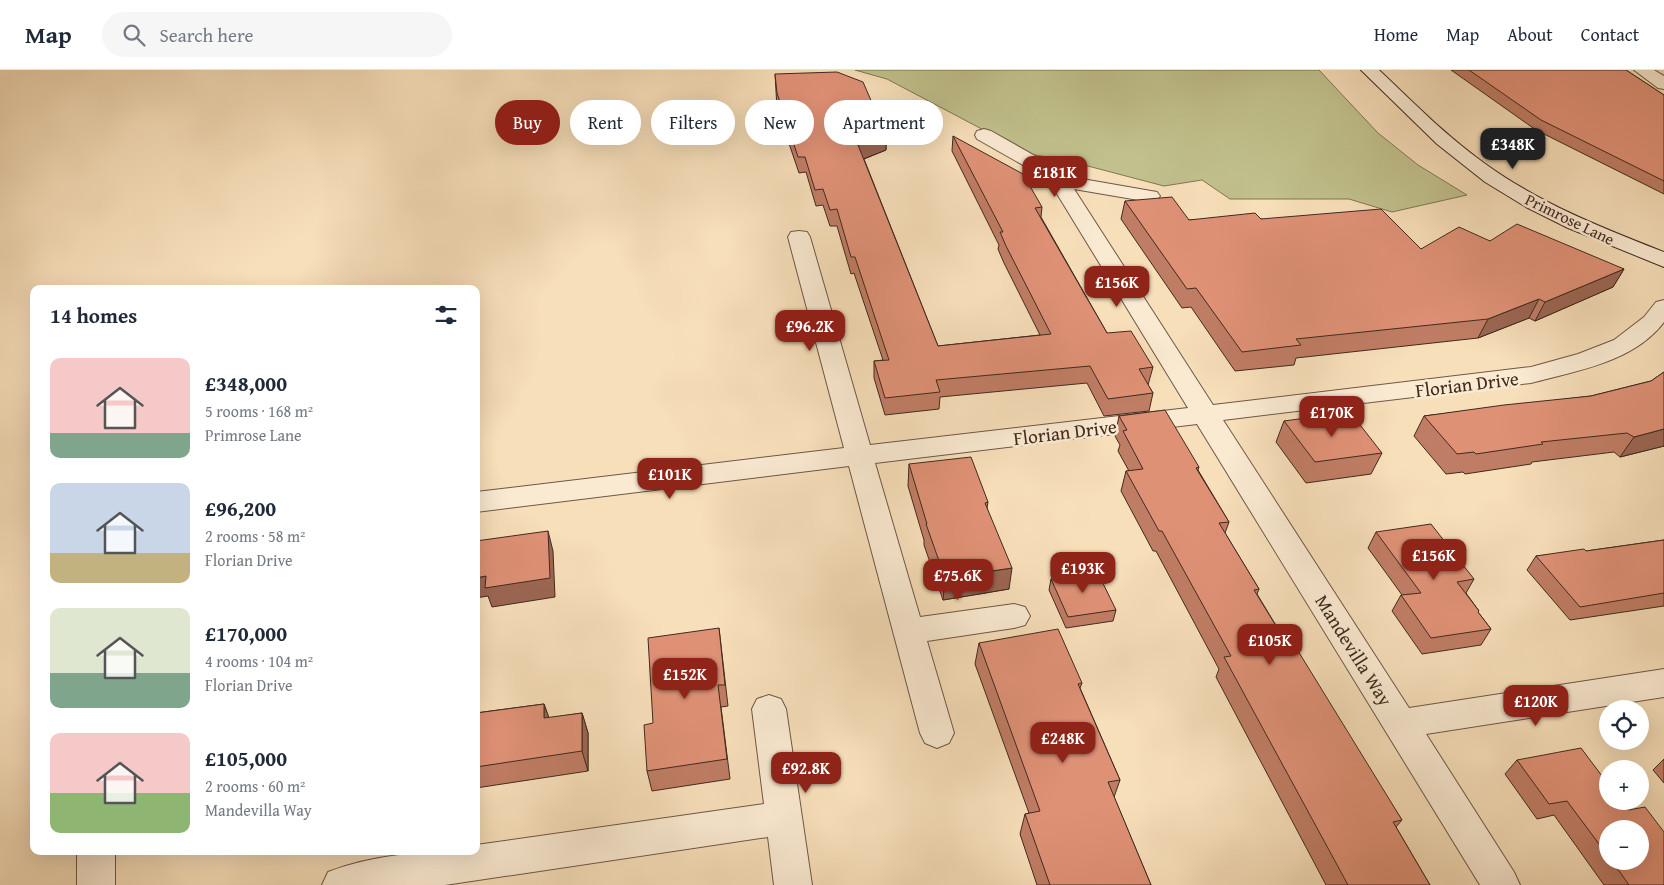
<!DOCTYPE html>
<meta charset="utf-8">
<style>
body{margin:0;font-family:"Gentium Book Plus",serif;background:#f6f6f7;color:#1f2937;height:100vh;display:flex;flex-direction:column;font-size:19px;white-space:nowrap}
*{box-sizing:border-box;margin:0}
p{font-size:16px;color:#747a83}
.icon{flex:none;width:28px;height:28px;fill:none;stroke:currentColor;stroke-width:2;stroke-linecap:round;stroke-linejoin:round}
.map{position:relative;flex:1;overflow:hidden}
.panel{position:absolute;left:30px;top:215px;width:450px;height:570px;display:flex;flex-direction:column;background:#fff;border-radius:10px;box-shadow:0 5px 20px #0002}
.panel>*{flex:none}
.guide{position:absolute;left:495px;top:30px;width:475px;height:45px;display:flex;gap:10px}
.controls{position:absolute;left:1599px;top:630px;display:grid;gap:10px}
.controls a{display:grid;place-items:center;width:50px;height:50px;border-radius:50%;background:#fff;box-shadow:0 5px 20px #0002;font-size:25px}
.price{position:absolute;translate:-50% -42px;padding:0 11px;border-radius:10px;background:#8f2418;color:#fff;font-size:16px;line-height:32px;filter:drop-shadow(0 1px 2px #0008)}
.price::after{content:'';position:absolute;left:50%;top:30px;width:15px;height:11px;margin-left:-8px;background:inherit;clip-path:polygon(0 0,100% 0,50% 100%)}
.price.active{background:#222;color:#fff}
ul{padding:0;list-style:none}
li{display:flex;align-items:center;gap:15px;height:125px;padding:0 20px}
li span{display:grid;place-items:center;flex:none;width:140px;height:100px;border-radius:10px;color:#555}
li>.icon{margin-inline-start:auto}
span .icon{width:60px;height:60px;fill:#fffc;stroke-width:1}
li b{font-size:21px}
h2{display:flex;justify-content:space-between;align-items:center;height:60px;padding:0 20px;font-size:21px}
.tag{padding:0 18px;border-radius:22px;background:#fff;box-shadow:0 5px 20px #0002;font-size:18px;line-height:45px}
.tag.active{background:#8f2418;color:#fff}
header{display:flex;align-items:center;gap:30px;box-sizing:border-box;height:70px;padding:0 25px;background:#fff;border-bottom:1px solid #e0e1e3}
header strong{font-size:24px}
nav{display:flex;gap:28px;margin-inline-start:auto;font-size:18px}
.search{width:350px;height:45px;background:#f6f6f7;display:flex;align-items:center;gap:12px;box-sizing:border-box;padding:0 18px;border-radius:28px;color:#747a83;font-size:19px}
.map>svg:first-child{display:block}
</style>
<header>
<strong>Map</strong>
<div class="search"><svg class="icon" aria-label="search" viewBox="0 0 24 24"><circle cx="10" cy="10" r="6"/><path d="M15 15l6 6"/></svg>Search here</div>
<nav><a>Home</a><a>Map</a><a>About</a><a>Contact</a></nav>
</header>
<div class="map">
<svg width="1664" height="815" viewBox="0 0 1664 815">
<rect width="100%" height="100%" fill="#f7dfba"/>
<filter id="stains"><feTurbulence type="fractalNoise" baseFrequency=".004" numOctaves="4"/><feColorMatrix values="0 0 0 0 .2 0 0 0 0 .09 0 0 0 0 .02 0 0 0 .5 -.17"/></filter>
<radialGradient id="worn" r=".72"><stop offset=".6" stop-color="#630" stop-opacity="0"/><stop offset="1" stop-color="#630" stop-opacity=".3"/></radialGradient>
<!-- green -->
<polygon fill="#c1c18d" stroke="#807656" points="855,0 1319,0 1378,63 1418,95 1467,125 1392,142 1349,129 1230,129 1202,110 1164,116 1065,90 1029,84 887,9"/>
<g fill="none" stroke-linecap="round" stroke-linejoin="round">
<defs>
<g id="street">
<polygon points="1634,0 1654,0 1664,6 1664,19 1658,18"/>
<path d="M984,59L991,61L1060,100L1065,106L1157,122L1160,126L1157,130L1150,132L1074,119L1213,335L1531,297L1578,284L1614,270L1644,247L1656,232L1664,230V252C1634,292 1576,301 1531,313L1223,350L1409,638L1664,599V627L1426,664L1514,802L1520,815H1480L1197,354L875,393L920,547L1014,534L1025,537L1030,546L1025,555L1014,558L927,571L954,663L949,673L937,678L925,673L920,663L849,396L476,442V422L844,378L788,167L791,162L799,161L807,162L810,167L870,375L1188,338L1051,114L1046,108L977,69L975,65L977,61Z"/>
<path d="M769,625L781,629L786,639L812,815H774L768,767L445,815H322L328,802C374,784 427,781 476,781V775L764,734L752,639L757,629Z"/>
<rect x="77" y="781" width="38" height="34"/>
</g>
<path id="secondary" d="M1361,0H1379C1413,32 1446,66 1484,93C1539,133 1602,158 1664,182V197L1568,158L1526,137L1485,112L1437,74Z"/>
</defs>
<!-- street casing -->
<use href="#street" stroke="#6e5746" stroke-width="2"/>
<!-- secondary casing -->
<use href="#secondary" stroke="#402a1f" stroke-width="2"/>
<!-- street -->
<use href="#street" fill="#faead2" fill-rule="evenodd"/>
<!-- secondary -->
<use href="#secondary" fill="#faead2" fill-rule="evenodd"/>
</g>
<!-- wall -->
<g fill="#c07d65" stroke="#402a1f" fill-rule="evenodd">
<polygon points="1451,0 1626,0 1664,25 1664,124 1536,60"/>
<polygon points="775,4 886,65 886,80 864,89 938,276 1040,265 1004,193 998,179 999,175 952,81 953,66 1042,137 1041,147 1107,263 1153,297 1148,315 1153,323 1149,341 1104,346 1087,313 940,327 939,339 885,345 874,308 874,291 883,290 854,203 851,204 837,156 830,156 823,135 816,136 806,102 799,103 777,38"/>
<polygon points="1125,131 1189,150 1261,149 1421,179 1490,171 1624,199 1613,217 1535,251 1529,248 1478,268 1296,288 1294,295 1235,301 1191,237 1182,238 1121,149"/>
<polygon points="1664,302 1664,376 1620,387 1614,382 1532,392 1531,394 1465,404 1463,402 1446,404 1414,366 1424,346 1591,326 1651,311"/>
<polygon points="1119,346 1199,397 1198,400 1229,452 1225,463 1259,519 1257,524 1289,577 1402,750 1396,757 1430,815 1326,815 1216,607 1219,599 1156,481 1153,481 1121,421 1126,401 1129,401 1118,381 1120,375 1115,366"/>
<polygon points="1284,351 1351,352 1382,383 1371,404 1306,413 1276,372"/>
<polygon points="909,394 988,432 987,438 1009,519 943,530 924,475 924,470 908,416"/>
<polygon points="1376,462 1474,509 1466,523 1479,541 1478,542 1491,559 1481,575 1422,584 1392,541 1401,525 1402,525 1368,478"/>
<polygon points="1664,470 1664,536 1570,550 1527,500 1536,486 1586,481"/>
<polygon points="1051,509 1116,540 1113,551 1066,558 1049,520"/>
<polygon points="719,558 728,636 721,637 730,709 652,721 647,701"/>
<polygon points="979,573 1082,613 1080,618 1120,710 1114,727 1151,815 1037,815 1020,764 1025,744 1029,743 975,594"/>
<polygon points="544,634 549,648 582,643 588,663 588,701 476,718 476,643"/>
<polygon points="1664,689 1664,713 1653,700"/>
<path d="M1517,690L1628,740L1664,815H1604L1554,745L1537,749L1505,704ZM1608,759L1640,791H1608Z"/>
</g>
<!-- shaded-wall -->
<g fill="#9c6653" stroke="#402a1f">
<polygon points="886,65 886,80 858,91 858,75"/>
<polygon points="1624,199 1613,217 1535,251 1545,232"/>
<polygon points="1539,229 1529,248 1478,268 1488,249"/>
<polygon points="1664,359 1664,376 1620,387 1634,367"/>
<polygon points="548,461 553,481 555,527 492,537 488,526 476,528 476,508 486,506"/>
<polygon points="1012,498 1009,519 943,530 945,508"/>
<polygon points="544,634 551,654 544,648"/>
<polygon points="582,643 588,663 588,701 582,681"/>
</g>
<!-- building -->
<g fill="#df9176" stroke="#402a1f">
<polygon points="1469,0 1626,0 1664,25 1664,111 1541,50"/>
<polygon points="837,2 863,12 886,65 858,75 938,276 1051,264 1006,176 1000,162 1003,162 953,66 1023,104 1042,137 1035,138 1107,263 1131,261 1153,297 1139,299 1153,323 1108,329 1090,296 936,310 940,322 885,328 874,291 889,290 855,187 851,187 837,139 830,140 823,119 815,120 805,87 798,87 777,23 775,4"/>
<polygon points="1172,127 1189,150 1255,143 1261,149 1381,139 1421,179 1459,157 1490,171 1517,154 1624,199 1545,232 1539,229 1488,249 1296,269 1301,275 1242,282 1196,218 1187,219 1125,131"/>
<polygon points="1664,302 1664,359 1634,367 1627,363 1541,372 1543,374 1476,384 1474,382 1457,384 1424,346 1504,335 1591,326 1651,311"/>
<polygon points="1165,340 1199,397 1196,398 1229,452 1219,453 1259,519 1254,520 1289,577 1295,576 1402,750 1393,752 1430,815 1348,815 1224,587 1231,586 1162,461 1159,461 1126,401 1143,399 1123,361 1127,360 1119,346"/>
<polygon points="1343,343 1351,352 1357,351 1382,383 1315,392 1284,351"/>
<polygon points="971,387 988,432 985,433 1012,498 945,508 926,454 927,454 909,394"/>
<polygon points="1431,454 1474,509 1457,512 1479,541 1478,542 1491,559 1431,568 1401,525 1421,523 1376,462"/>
<polygon points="548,461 550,508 485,518 486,506 476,508 476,471"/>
<polygon points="1664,470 1664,523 1580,537 1536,486 1584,479 1586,481"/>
<polygon points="1097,501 1116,540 1068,547 1051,509"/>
<polygon points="719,558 725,615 718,615 727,689 647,701 644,655 653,653 648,568"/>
<polygon points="1058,559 1082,613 1078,614 1120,710 1108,712 1151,815 1050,815 1025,744 1040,741 979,573"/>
<polygon points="544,634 544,648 582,643 582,681 476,697 476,643"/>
<polygon points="1581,678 1608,714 1608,731 1621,731 1628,740 1645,737 1664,762 1664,815 1629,815 1612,791 1640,791 1640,759 1608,759 1608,786 1567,731 1549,734 1517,690"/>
</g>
<g text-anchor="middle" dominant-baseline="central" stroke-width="5" stroke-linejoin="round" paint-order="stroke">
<!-- far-street labels -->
<g font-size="16" fill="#402a1f" stroke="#faead2">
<text transform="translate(1570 149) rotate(26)">Primrose Lane</text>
</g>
<!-- street labels -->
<g font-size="19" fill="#402a1f" stroke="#faead2">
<text transform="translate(1467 314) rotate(-7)">Florian Drive</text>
<text transform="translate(1065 362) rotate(-7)">Florian Drive</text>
<text transform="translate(1354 580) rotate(58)">Mandevilla Way</text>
</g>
</g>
<rect width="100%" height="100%" filter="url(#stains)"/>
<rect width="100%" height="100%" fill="url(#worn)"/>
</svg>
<div class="controls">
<a><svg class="icon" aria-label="locate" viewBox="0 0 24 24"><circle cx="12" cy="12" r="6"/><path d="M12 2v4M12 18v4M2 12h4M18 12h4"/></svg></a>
<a>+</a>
<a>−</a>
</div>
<b class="price active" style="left:1513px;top:100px">£348K</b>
<b class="price" style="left:1055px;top:128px">£181K</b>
<b class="price" style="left:1117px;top:238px">£156K</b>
<b class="price" style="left:810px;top:282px">£96.2K</b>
<b class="price" style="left:1332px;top:368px">£170K</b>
<b class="price" style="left:670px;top:430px">£101K</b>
<b class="price" style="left:1434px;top:511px">£156K</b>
<b class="price" style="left:1083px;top:524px">£193K</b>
<b class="price" style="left:958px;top:531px">£75.6K</b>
<b class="price" style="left:1270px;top:596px">£105K</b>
<b class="price" style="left:685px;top:630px">£152K</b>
<b class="price" style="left:1536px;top:657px">£120K</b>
<b class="price" style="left:1063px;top:694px">£248K</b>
<b class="price" style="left:806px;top:724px">£92.8K</b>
<div class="guide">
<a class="tag active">Buy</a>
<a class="tag">Rent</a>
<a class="tag">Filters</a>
<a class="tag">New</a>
<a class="tag">Apartment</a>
</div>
<section class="panel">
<h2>14 homes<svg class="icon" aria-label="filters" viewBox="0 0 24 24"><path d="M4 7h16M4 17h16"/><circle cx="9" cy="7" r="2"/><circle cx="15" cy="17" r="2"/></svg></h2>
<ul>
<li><span style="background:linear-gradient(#f6c9c9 75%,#7fa58c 0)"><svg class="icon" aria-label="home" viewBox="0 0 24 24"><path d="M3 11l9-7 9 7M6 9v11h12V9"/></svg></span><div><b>£348,000</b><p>5 rooms · 168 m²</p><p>Primrose Lane</p></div></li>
<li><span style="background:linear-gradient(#c9d6e8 70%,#c2b280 0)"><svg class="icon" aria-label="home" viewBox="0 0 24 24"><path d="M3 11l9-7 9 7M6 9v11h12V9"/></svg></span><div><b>£96,200</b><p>2 rooms · 58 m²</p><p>Florian Drive</p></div></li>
<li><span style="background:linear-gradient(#dfe7d0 65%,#7fa58c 0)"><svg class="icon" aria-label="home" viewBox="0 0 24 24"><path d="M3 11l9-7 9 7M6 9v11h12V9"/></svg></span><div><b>£170,000</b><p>4 rooms · 104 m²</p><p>Florian Drive</p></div></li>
<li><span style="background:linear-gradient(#f6c9c9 60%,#8fb573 0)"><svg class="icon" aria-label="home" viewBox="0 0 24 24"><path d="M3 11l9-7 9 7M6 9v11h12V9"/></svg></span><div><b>£105,000</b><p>2 rooms · 60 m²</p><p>Mandevilla Way</p></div></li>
</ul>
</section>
</div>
